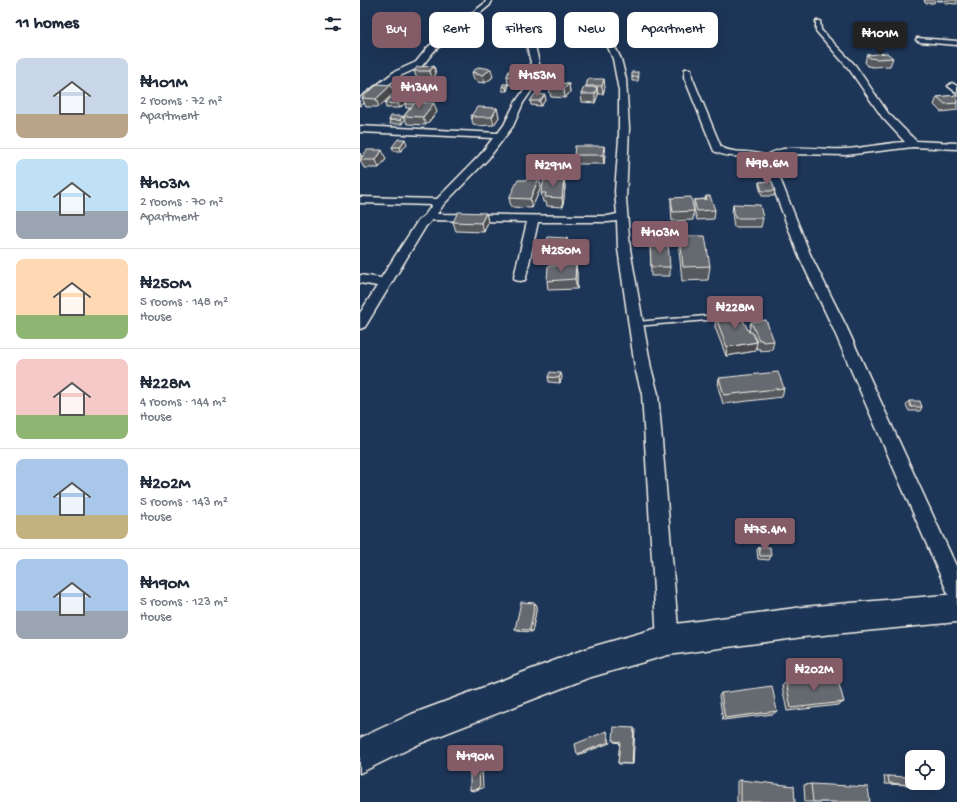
<!DOCTYPE html>
<meta charset="utf-8">
<style>
body{margin:0;font-family:"Gochi Hand",sans-serif;background:#f6f6f7;color:#1f2937;height:100vh;display:flex;flex-direction:column;font-size:15px;white-space:nowrap}
*{box-sizing:border-box;margin:0}
p{font-size:13px;color:#747a83}
.icon{flex:none;width:22px;height:22px;fill:none;stroke:currentColor;stroke-width:2;stroke-linecap:round;stroke-linejoin:round}
.map{position:relative;flex:1;overflow:hidden}
.sheet{display:flex;flex-direction:column;background:#fff;width:360px}
.sheet>*{flex:none}
.top-card{position:absolute;left:12px;top:12px;width:380px;height:36px;display:flex;gap:8px}
.buttons{position:absolute;left:545px;top:750px;display:grid;gap:8px}
.buttons a{display:grid;place-items:center;width:40px;height:40px;border-radius:8px;background:#fff;box-shadow:0 4px 16px #0002;font-size:20px}
.price{position:absolute;translate:-50% -34px;padding:0 9px;border-radius:4px;background:#845c67;color:#fff;font-size:13px;line-height:26px;filter:drop-shadow(0 1px 2px #0008)}
.price::after{content:'';position:absolute;left:50%;top:24px;width:12px;height:9px;margin-left:-6px;background:inherit;clip-path:polygon(0 0,100% 0,50% 100%)}
.price.current{background:#222;color:#fff}
ul{padding:0;list-style:none}
li{display:flex;align-items:center;gap:12px;height:100px;padding:0 16px}
li+li{border-top:1px solid #e0e1e3}
li span{display:grid;place-items:center;flex:none;width:112px;height:80px;border-radius:8px;color:#555}
li>.icon{margin-inline-start:auto}
span .icon{width:48px;height:48px;fill:#fffc;stroke-width:1}
li b{font-size:17px}
h2{display:flex;justify-content:space-between;align-items:center;height:48px;padding:0 16px;font-size:17px}
.chip{padding:0 14px;border-radius:8px;background:#fff;box-shadow:0 4px 16px #0002;font-size:14px;line-height:36px}
.chip.current{background:#845c67;color:#fff}
main{display:flex;flex:1;min-height:0}
.map>svg:first-child{display:block}
</style>
<main>
<section class="sheet">
<h2>11 homes<svg class="icon" aria-label="filters" viewBox="0 0 24 24"><path d="M4 7h16M4 17h16"/><circle cx="9" cy="7" r="2"/><circle cx="15" cy="17" r="2"/></svg></h2>
<ul>
<li><span style="background:linear-gradient(#c9d6e8 70%,#b9a48a 0)"><svg class="icon" aria-label="home" viewBox="0 0 24 24"><path d="M3 11l9-7 9 7M6 9v11h12V9"/></svg></span><div><b>₦101M</b><p>2 rooms · 72 m²</p><p>Apartment</p></div></li>
<li><span style="background:linear-gradient(#bfe0f5 65%,#9aa5b1 0)"><svg class="icon" aria-label="home" viewBox="0 0 24 24"><path d="M3 11l9-7 9 7M6 9v11h12V9"/></svg></span><div><b>₦103M</b><p>2 rooms · 70 m²</p><p>Apartment</p></div></li>
<li><span style="background:linear-gradient(#ffd9b3 70%,#8fb573 0)"><svg class="icon" aria-label="home" viewBox="0 0 24 24"><path d="M3 11l9-7 9 7M6 9v11h12V9"/></svg></span><div><b>₦250M</b><p>5 rooms · 148 m²</p><p>House</p></div></li>
<li><span style="background:linear-gradient(#f6c9c9 70%,#8fb573 0)"><svg class="icon" aria-label="home" viewBox="0 0 24 24"><path d="M3 11l9-7 9 7M6 9v11h12V9"/></svg></span><div><b>₦228M</b><p>4 rooms · 144 m²</p><p>House</p></div></li>
<li><span style="background:linear-gradient(#a9c7e8 70%,#c2b280 0)"><svg class="icon" aria-label="home" viewBox="0 0 24 24"><path d="M3 11l9-7 9 7M6 9v11h12V9"/></svg></span><div><b>₦202M</b><p>5 rooms · 143 m²</p><p>House</p></div></li>
<li><span style="background:linear-gradient(#a9c7e8 65%,#9aa5b1 0)"><svg class="icon" aria-label="home" viewBox="0 0 24 24"><path d="M3 11l9-7 9 7M6 9v11h12V9"/></svg></span><div><b>₦190M</b><p>5 rooms · 123 m²</p><p>House</p></div></li>
</ul>
</section>
<div class="map">
<svg width="597" height="802" viewBox="0 0 597 802">
<rect width="100%" height="100%" fill="#1d3557"/>
<filter id="ink" filterUnits="userSpaceOnUse"><feTurbulence type="fractalNoise" baseFrequency=".025" numOctaves="2"/><feDisplacementMap in="SourceGraphic" scale="8" xChannelSelector="R" yChannelSelector="G"/><feConvolveMatrix kernelMatrix="1 2 1 2 8 2 1 2 1" color-interpolation-filters="sRGB"/></filter>
<g filter="url(#ink)">
<g fill="none" stroke-linecap="round" stroke-linejoin="round">
<defs>
<polygon id="lane" points="369,314 372,316 371,318 276,326 272,324 276,322"/>
<g id="street">
<polygon points="126,0 132,0 130,5 74,51 62,66 40,76 0,105 0,98 34,72 56,62 68,47 125,3"/>
<path d="M456,21H460L461,30L495,65L528,113L556,141L597,143V149L553,147L486,155L432,154L423,156L411,161L417,171L450,254L486,326L597,568V601L590,598L472,326L438,254L407,171C394,149 373,162 354,151L324,77L325,69H331L332,77L361,147C375,155 392,149 406,156C428,141 459,151 484,149C505,148 525,143 545,142L522,117L489,69L456,31Z"/>
<polygon points="178,26 181,28 173,37 179,63 176,84 163,103 153,126 144,138 128,159 84,204 77,214 223,216 248,216 257,214 255,191 259,139 259,91 253,59 240,28 245,27 261,59 266,79 269,128 266,199 270,249 291,368 298,394 319,640 316,648 308,651 300,648 297,640 282,394 275,368 258,249 257,221 248,222 178,222 166,277 165,280 160,281 155,280 154,277 167,222 72,220 66,226 5,327 0,329 0,313 17,286 0,283 0,275 21,278 57,222 65,215 72,205 0,203 0,197 77,199 120,155 133,138 0,132 0,126 138,133 144,125 155,103 168,84 171,63 165,37"/>
<polygon points="557,38 597,41 597,45 560,42 556,40"/>
<polygon points="592,83 597,86 597,93 588,86"/>
</g>
<polygon id="secondary" points="597,594 597,622 443,637 308,655 228,678 61,743 0,773 0,738 52,714 228,648 308,625 443,607"/>
</defs>
<!-- lane casing -->
<use href="#lane" stroke="#f4f1e8" stroke-width="3"/>
<!-- street casing -->
<use href="#street" stroke="#f4f1e8" stroke-width="3"/>
<!-- secondary casing -->
<use href="#secondary" stroke="#f4f1e8" stroke-width="3"/>
<!-- lane -->
<use href="#lane" fill="#1d3557" fill-rule="evenodd"/>
<!-- street -->
<use href="#street" fill="#1d3557" fill-rule="evenodd"/>
<!-- secondary -->
<use href="#secondary" fill="#1d3557" fill-rule="evenodd"/>
</g>
<!-- wall -->
<g fill="#575a5f" stroke="#f4f1e8">
<polygon points="564,0 575,0 574,3 565,3"/>
<polygon points="577,0 583,0 583,1 578,1"/>
<polygon points="585,0 597,0 597,4 585,3"/>
<polygon points="507,55 533,58 530,66 513,67 508,66 505,62"/>
<polygon points="74,66 76,74 72,79 57,79 54,71"/>
<polygon points="119,67 133,77 125,83 117,82 116,80 114,80 112,72"/>
<polygon points="150,69 166,78 163,84 158,84 157,86 148,84 147,76"/>
<polygon points="279,76 278,81 272,81 272,77"/>
<polygon points="228,79 245,87 243,94 238,94 235,103 222,102 221,94 226,87"/>
<polygon points="148,84 148,88 147,91 142,91 142,87"/>
<polygon points="209,84 210,92 205,98 191,97 189,89"/>
<polygon points="34,93 19,107 6,107 2,98"/>
<polygon points="597,95 597,110 581,112 574,105 577,97"/>
<polygon points="64,99 65,103 77,112 66,125 47,124 44,116 50,108 46,108 45,104"/>
<polygon points="186,99 181,106 171,105 170,101"/>
<polygon points="25,103 45,103 40,108 26,108"/>
<polygon points="137,108 139,117 134,125 117,126 117,125 113,124 111,116"/>
<polygon points="29,120 44,120 42,124 30,124"/>
<polygon points="47,144 41,151 34,151 32,147"/>
<polygon points="0,153 2,157 26,159 19,168 4,168 0,160 0,161"/>
<polygon points="245,154 244,164 215,164 214,155"/>
<polygon points="204,178 205,187 203,207 187,206 186,202 183,202 181,193"/>
<polygon points="399,182 415,191 414,196 402,196 399,186"/>
<polygon points="181,187 172,208 151,207 149,198"/>
<polygon points="346,196 355,210 354,219 337,220 334,209 334,200 345,199"/>
<polygon points="311,198 334,211 333,220 312,221 311,207"/>
<polygon points="373,204 403,218 401,227 374,227 372,213"/>
<polygon points="126,213 128,222 124,232 96,231 93,222"/>
<polygon points="320,236 350,266 348,280 322,281 319,250"/>
<polygon points="290,242 310,267 310,276 291,276"/>
<polygon points="209,247 204,260 185,259 183,249"/>
<polygon points="216,265 217,274 217,289 188,290 187,281"/>
<polygon points="358,314 376,315 389,332 390,332 389,331 391,322 414,341 412,350 401,351 400,349 397,349 396,347 395,351 366,356 355,327 356,318 358,318"/>
<polygon points="188,377 202,377 200,383 189,382"/>
<polygon points="359,378 424,388 422,397 363,404 358,387"/>
<polygon points="549,401 562,407 560,411 549,411 546,405"/>
<polygon points="399,547 411,556 409,560 398,559 397,550"/>
<polygon points="175,603 177,606 172,632 157,631 155,629"/>
<polygon points="426,682 484,702 478,705 427,711 422,686"/>
<polygon points="361,693 417,711 413,714 363,720 359,696"/>
<polygon points="274,728 273,764 259,764 258,763 260,743 254,742 253,741"/>
<polygon points="524,776 528,776 551,785 525,784"/>
<polygon points="381,780 435,802 377,802 377,781"/>
<polygon points="451,784 510,802 445,802 444,785"/>
</g>
<!-- shaded-wall -->
<g fill="#474a4e" stroke="#f4f1e8">
<polygon points="74,66 76,74 72,79 70,71"/>
<polygon points="131,69 133,77 125,83 123,75"/>
<polygon points="165,70 166,78 163,84 161,76"/>
<polygon points="156,76 158,84 157,86 155,78"/>
<polygon points="244,79 245,87 243,94 242,86"/>
<polygon points="148,84 148,88 147,91 146,87"/>
<polygon points="209,84 210,92 205,98 204,89"/>
<polygon points="31,85 34,93 19,107 16,99"/>
<polygon points="237,87 238,95 235,103 235,94"/>
<polygon points="185,95 186,99 181,106 180,101"/>
<polygon points="44,99 45,103 40,108 38,104"/>
<polygon points="64,99 65,103 57,105"/>
<polygon points="74,103 77,112 66,125 63,117"/>
<polygon points="137,108 139,117 134,125 132,117"/>
<polygon points="43,116 44,120 42,124 40,120"/>
<polygon points="45,139 47,144 41,151 40,147"/>
<polygon points="244,146 245,154 244,164 243,155"/>
<polygon points="22,150 26,159 19,168 16,160"/>
<polygon points="0,153 2,158 0,161"/>
<polygon points="179,178 181,187 172,208 170,199"/>
<polygon points="204,178 205,187 203,207 202,198"/>
<polygon points="126,213 128,222 124,232 121,223"/>
<polygon points="207,238 209,247 204,260 203,251"/>
<polygon points="216,265 217,274 217,289 215,279"/>
<polygon points="397,342 395,351 366,356 367,347"/>
<polygon points="201,373 202,377 200,383 199,378"/>
<polygon points="175,603 177,606 172,632 170,630"/>
<polygon points="274,728 275,729 273,764 272,764"/>
<polygon points="247,731 250,743 218,755 217,754"/>
<polygon points="119,768 122,768 123,788 113,791 110,790"/>
</g>
<!-- building -->
<g fill="#65696f" stroke="#f4f1e8">
<polygon points="527,53 533,58 516,59 510,58 507,55"/>
<polygon points="74,66 70,71 54,71 57,67"/>
<polygon points="119,67 131,69 123,75 115,74 117,73 112,72"/>
<polygon points="150,69 165,70 161,76 156,76 155,78 147,76"/>
<rect x="272" y="72" width="6" height="5"/>
<polygon points="228,79 244,79 242,86 226,86"/>
<polygon points="195,82 209,84 204,89 189,89"/>
<polygon points="18,84 31,85 16,99 2,98"/>
<polygon points="143,84 148,84 146,87 142,87"/>
<polygon points="224,87 237,87 235,94 221,94"/>
<polygon points="175,94 185,95 180,101 170,101"/>
<polygon points="597,95 597,103 585,104 577,97"/>
<polygon points="30,98 44,99 38,104 25,103"/>
<polygon points="51,98 64,99 59,103 55,103 54,104 45,104"/>
<polygon points="55,103 74,103 63,117 44,116"/>
<polygon points="117,107 137,108 132,117 115,117 115,116 111,116"/>
<polygon points="31,116 43,116 40,120 29,120"/>
<polygon points="38,139 45,139 40,147 32,147"/>
<polygon points="215,146 244,146 243,155 214,155"/>
<polygon points="7,150 22,150 16,160 0,160"/>
<polygon points="168,177 179,178 170,199 149,198 158,180 166,180"/>
<polygon points="204,178 202,198 185,197 186,193 181,193 184,179"/>
<polygon points="412,181 415,191 402,191 399,182"/>
<polygon points="346,196 350,196 355,210 337,211 334,200 347,199"/>
<polygon points="331,197 334,211 313,212 311,198"/>
<polygon points="373,204 400,205 403,218 375,218"/>
<polygon points="98,212 126,213 121,223 93,222"/>
<polygon points="320,236 345,236 350,266 323,267"/>
<polygon points="188,237 207,238 203,251 183,249"/>
<polygon points="290,242 308,242 310,267 291,267"/>
<polygon points="216,265 215,279 187,281 188,266"/>
<polygon points="374,312 376,315 380,314 389,332 392,332 397,342 367,347 356,318 360,317 358,314"/>
<polygon points="406,320 414,341 403,342 402,340 399,340 391,322"/>
<polygon points="190,372 201,373 199,378 188,377"/>
<polygon points="418,372 424,388 364,395 359,378"/>
<polygon points="549,401 560,401 562,407 551,407"/>
<polygon points="399,547 410,547 411,556 400,556"/>
<polygon points="161,602 175,603 170,630 155,629"/>
<polygon points="477,677 484,702 431,708 426,682"/>
<polygon points="412,686 417,711 365,718 361,693"/>
<polygon points="254,727 274,728 272,764 258,763 260,742 253,741"/>
<polygon points="247,731 249,742 217,754 215,744"/>
<polygon points="119,768 120,788 110,790 110,770"/>
<polygon points="528,776 549,777 551,785 529,783"/>
<polygon points="381,780 434,786 435,802 381,802"/>
<polygon points="451,784 508,787 510,802 453,802"/>
</g>
</g>
</svg>
<div class="buttons">
<a><svg class="icon" aria-label="locate" viewBox="0 0 24 24"><circle cx="12" cy="12" r="6"/><path d="M12 2v4M12 18v4M2 12h4M18 12h4"/></svg></a>
</div>
<b class="price current" style="left:520px;top:56px">₦101M</b>
<b class="price" style="left:177px;top:98px">₦153M</b>
<b class="price" style="left:59px;top:110px">₦134M</b>
<b class="price" style="left:407px;top:186px">₦98.6M</b>
<b class="price" style="left:193px;top:188px">₦291M</b>
<b class="price" style="left:300px;top:255px">₦103M</b>
<b class="price" style="left:201px;top:273px">₦250M</b>
<b class="price" style="left:375px;top:330px">₦228M</b>
<b class="price" style="left:405px;top:552px">₦75.4M</b>
<b class="price" style="left:454px;top:692px">₦202M</b>
<b class="price" style="left:115px;top:779px">₦190M</b>
<div class="top-card">
<a class="chip current">Buy</a>
<a class="chip">Rent</a>
<a class="chip">Filters</a>
<a class="chip">New</a>
<a class="chip">Apartment</a>
</div>
</div>
</main>
